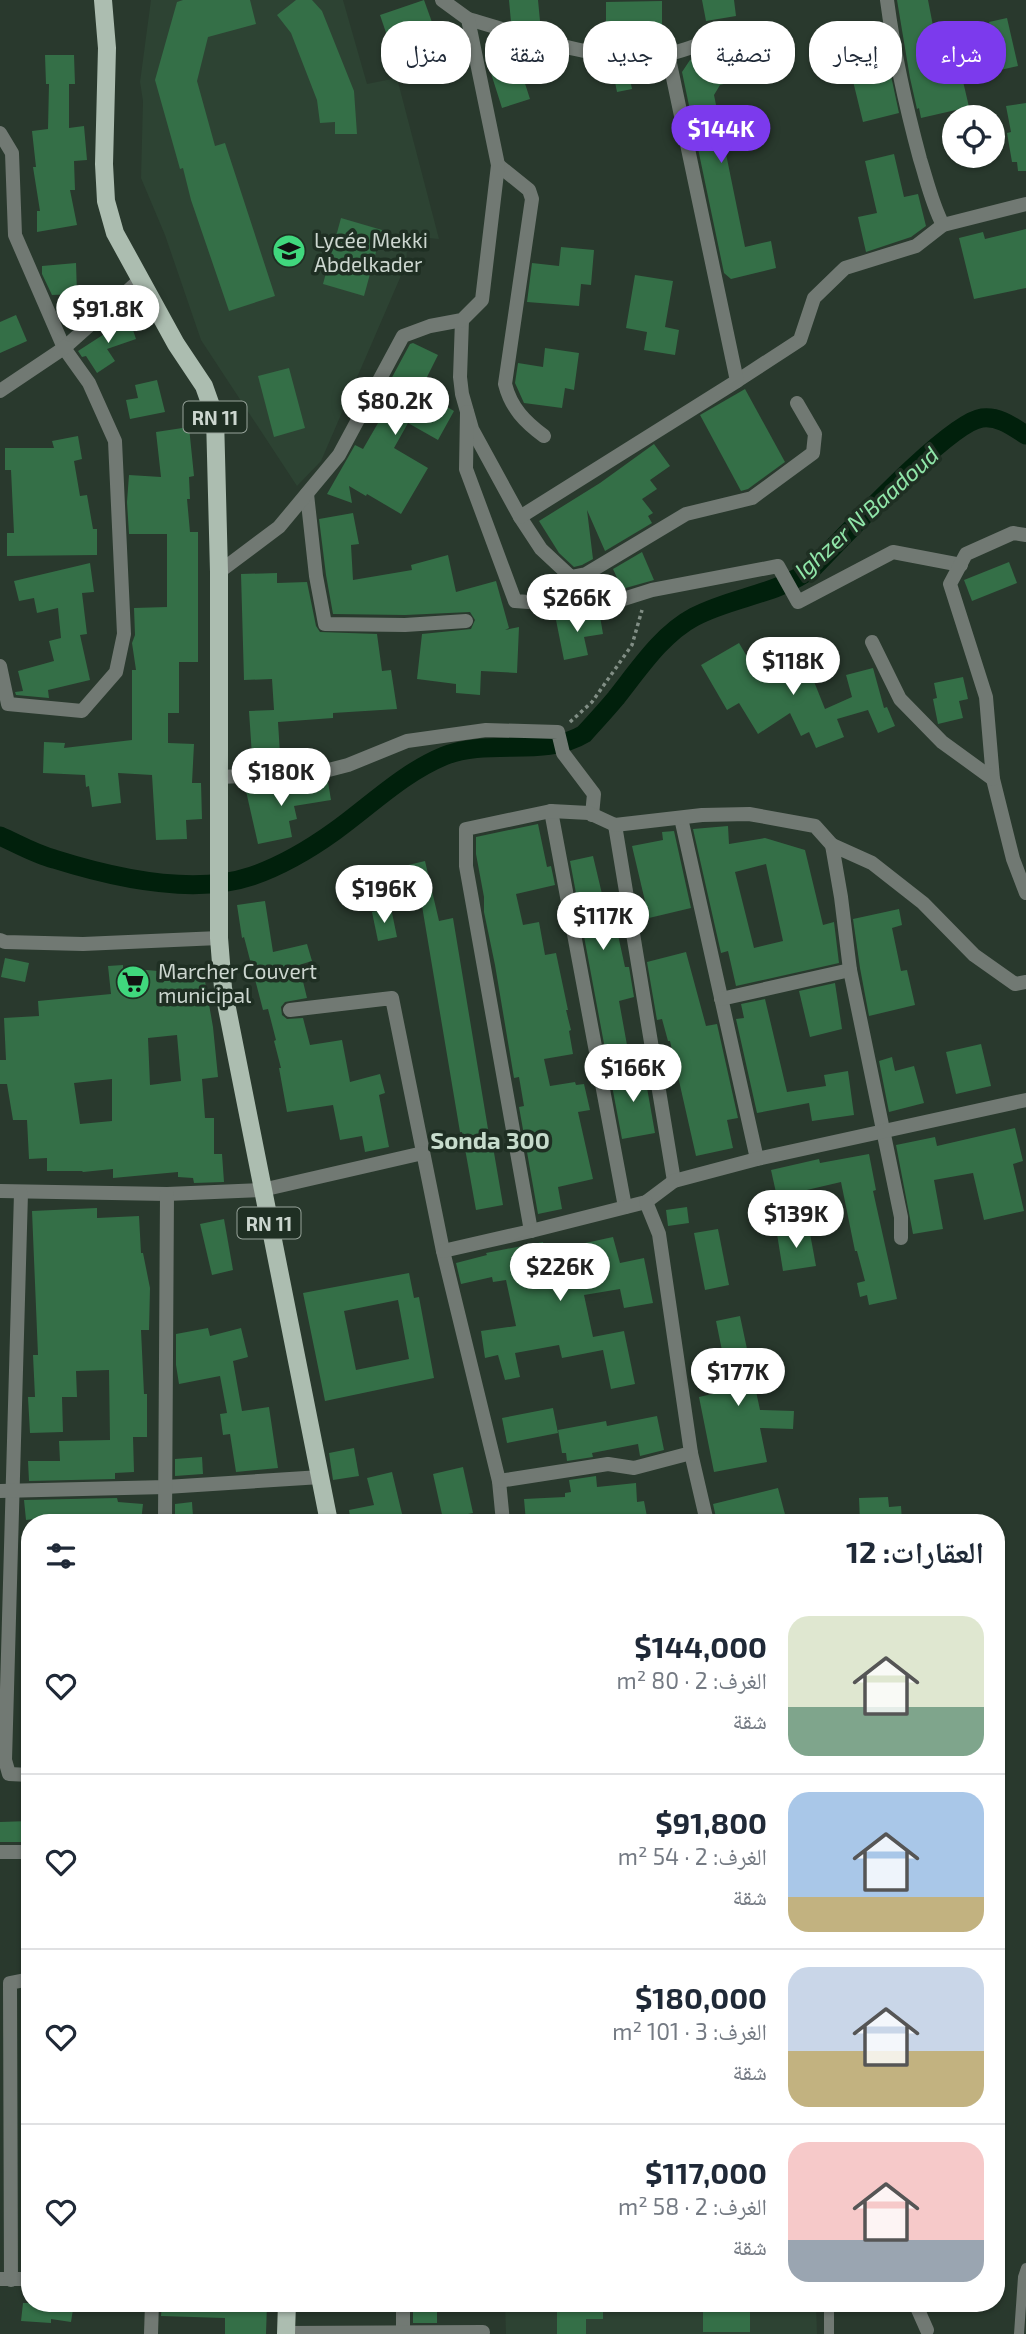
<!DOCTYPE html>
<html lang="ar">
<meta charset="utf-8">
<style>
body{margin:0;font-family:"Exo 2","Noto Naskh Arabic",sans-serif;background:#f2f2f3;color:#1f2937;direction:rtl;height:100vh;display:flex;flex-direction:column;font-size:26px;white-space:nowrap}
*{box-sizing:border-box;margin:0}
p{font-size:23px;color:#747a83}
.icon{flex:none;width:38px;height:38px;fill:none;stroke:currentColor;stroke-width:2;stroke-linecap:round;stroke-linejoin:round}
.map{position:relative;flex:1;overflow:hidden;direction:ltr}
.details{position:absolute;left:21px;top:1514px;width:984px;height:798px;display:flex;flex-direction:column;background:#fff;border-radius:28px;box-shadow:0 2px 5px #0004;direction:rtl}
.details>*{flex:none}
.hud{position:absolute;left:21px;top:21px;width:985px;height:63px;direction:rtl;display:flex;gap:14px}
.fabs{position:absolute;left:942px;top:105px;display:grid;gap:14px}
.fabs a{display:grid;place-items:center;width:63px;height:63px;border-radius:50%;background:#fff;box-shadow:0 2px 5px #0004;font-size:35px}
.price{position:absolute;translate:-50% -60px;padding:0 16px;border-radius:24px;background:#fff;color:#222;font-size:23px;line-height:46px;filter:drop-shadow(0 2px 4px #0008)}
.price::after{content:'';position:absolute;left:50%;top:42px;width:21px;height:16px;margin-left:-10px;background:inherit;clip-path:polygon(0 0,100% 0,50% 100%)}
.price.selected{background:#7c3aed;color:#fff}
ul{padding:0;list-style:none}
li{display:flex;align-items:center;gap:21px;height:175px;padding:0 21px}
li+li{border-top:2px solid #e0e1e3}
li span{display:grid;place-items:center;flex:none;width:196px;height:140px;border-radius:21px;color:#555}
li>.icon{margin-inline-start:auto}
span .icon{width:84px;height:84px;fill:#fffc;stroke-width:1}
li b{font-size:30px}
h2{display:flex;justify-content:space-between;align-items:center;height:84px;padding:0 21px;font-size:30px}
.tag{padding:0 24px;border-radius:28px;background:#fff;box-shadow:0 2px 5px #0004;font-size:24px;line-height:63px}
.tag.selected{background:#7c3aed;color:#fff}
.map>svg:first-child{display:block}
</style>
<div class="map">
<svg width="1026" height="2334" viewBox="0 0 1026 2334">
<rect width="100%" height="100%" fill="#29392d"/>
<!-- built -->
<g fill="#2d4333">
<polygon points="151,0 343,0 367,84 397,78 439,239 408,236 406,264 321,461 297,486 201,340 165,235 141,178 143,101 140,82"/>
<polygon points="505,2303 816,2303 817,2334 506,2334"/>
</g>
<!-- green -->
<polygon fill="#2b5739" points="315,2303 391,2303 391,2310 315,2309"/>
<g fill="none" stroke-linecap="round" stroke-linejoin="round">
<!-- canal -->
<path stroke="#01200c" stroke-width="19" d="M0,836C18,844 35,854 54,859C111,877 193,896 252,876C281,866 310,849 335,831C371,805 403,773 444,756C488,738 545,758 584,734C595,722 606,710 616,698C639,669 662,634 694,617C734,596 774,596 813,568C842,539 949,422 982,418C999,416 1012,426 1026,435"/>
</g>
<!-- building -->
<g fill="#346f47" fill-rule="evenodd">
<polygon points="183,0 250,0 256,24 208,37 197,81 215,146 225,143 275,296 229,311 191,200 183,168 180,169 155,80 177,2"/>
<polygon points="296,0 312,0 322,11 354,91 357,134 335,134 335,122 320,123 317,100 291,33 277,15"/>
<polygon points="424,0 447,64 402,80 380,15"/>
<polygon points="509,0 538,0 540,21 511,22"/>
<polygon points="702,0 734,0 736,16 706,21"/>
<polygon points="897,0 928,0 934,31 957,25 966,62 959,64 969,107 921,118 919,108 917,109 910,78"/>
<polygon points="662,1 662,34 606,35 606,2"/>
<polygon points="1007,18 1018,66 1000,70 989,22"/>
<polygon points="884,43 899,113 863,122 852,77 825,79 824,57"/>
<polygon points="731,50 739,80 720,85 714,95 745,247 771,241 776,268 731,279 724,273 682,72 690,60"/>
<polygon points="45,55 74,55 75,84 69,84 69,128 84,126 87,160 74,161 75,190 70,190 77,225 37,232 37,211 40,211 33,167 36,167 32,131 48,129 49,84 46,84"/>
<polygon points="504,63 507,72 520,68 530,99 502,108 489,67"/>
<polygon points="629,74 632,89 617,92 614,77"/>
<polygon points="1026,103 1026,171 1018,171 1017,162 1012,162 1007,133 1011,132 1006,106"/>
<polygon points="894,154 904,197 918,194 926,226 911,237 866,252 858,217 877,213 865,161"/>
<polygon points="341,218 382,230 364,296 323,284"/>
<polygon points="1026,229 1026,288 974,299 959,238 983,232 985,239"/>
<polygon points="561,247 594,250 591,285 581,284 579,306 527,302 532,263 559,266"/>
<polygon points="76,263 77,294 52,295 42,274 42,266"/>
<polygon points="635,275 673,281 665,327 679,330 675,355 644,350 647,332 626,328"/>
<polygon points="16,315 27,341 0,353 0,322"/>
<polygon points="129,318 136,339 107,349 115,361 97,373 86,356 82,357 78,351"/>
<polygon points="413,343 438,355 420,391 454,411 438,440 408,423 394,448 428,468 401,514 367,494 366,496 349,486 352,503 327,494 355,445 363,449 385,411 376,407 410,344"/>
<polygon points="545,348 579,353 574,390 565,388 562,408 524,403 515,383 518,363 543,367"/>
<polygon points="289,368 305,428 274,437 258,376"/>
<polygon points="157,380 165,412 130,419 126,400 138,398 135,385"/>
<polygon points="745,389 785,462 748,489 741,491 700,415"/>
<polygon points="189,427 194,476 189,477 190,499 187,499 190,532 198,532 198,662 179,662 179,713 168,713 168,743 194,744 192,783 201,783 202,819 186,820 187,839 156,840 152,775 118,773 121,803 92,807 89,786 86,787 85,775 43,773 44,742 65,743 64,748 132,740 132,670 136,670 132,643 135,635 134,608 167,607 167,534 129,534 127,502 129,475 161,477 156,432"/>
<polygon points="78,436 82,459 74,461 80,496 87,495 93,529 97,529 97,555 7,556 7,533 14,533 11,470 5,470 5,448 54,448 52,441"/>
<polygon points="654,444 670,466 650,480 657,489 642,499 653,513 648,516 652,523 605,551 587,510 593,559 582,565 574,567 559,553 539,521 600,483"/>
<polygon points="353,513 359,544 351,545 353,580 412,570 411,565 448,555 456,592 496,581 509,628 505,630 519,627 517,673 481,671 480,695 456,693 456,684 417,679 422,634 471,629 475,620 470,612 405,615 333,614 326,575 319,519"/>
<polygon points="642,552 654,580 622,589 613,569"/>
<polygon points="1009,562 1017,583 972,601 964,580"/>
<polygon points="90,563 94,592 82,593 87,634 80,635 90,680 48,690 49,698 16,695 15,692 23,691 18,671 54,661 49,641 61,638 58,608 37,613 34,598 19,601 14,581"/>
<polygon points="277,573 277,583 307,582 316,626 320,632 377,634 382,671 391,670 397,709 333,713 333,718 278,722 280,754 252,756 249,711 274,710 272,679 244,680 241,574"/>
<polygon points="580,615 580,618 600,616 603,634 584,637 588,655 564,660 556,620"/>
<polygon points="739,643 762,682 796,668 800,678 811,674 825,709 852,697 846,675 873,668 884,708 887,707 895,726 878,733 868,710 837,719 844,737 816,748 809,732 801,736 790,713 758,734 739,703 727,710 701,665"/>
<polygon points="963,677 968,699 959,701 963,718 938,724 933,699 937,698 934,683"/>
<polygon points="328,782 331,800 294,806 297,819 289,821 292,837 258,844 246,791 279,784 290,784 291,789"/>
<polygon points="538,824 547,867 551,866 555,885 516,894 523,925 539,922 545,955 556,953 568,1010 566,1010 571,1030 569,1031 573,1054 544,1059 550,1086 575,1082 576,1085 584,1084 590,1110 578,1112 593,1179 558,1187 562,1209 538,1214 519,1107 524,1106 519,1077 514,1078 495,965 484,912 484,897 476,854 476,837"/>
<path d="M728,826L729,844L765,838L805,850L823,925L834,922L839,963L736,986L728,951L721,953L693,829ZM766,864L783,941L754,948L735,872Z"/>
<polygon points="674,831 691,908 649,918 632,846 663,840 662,832"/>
<polygon points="593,856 602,894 606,893 610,913 613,912 625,967 629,967 634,997 619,1001 627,1045 605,1049 570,861"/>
<polygon points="425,861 439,921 453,918 490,1141 492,1141 503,1205 476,1210 462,1132 460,1132 421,900 409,903 400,867"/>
<polygon points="265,901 273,952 307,944 312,961 299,965 307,998 285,1002 281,1007 282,1015 287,1019 303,1018 310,1045 342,1040 350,1082 380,1074 385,1093 379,1095 389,1147 365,1152 362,1136 340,1140 333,1105 287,1112 279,1068 281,1068 274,1041 276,1040 268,1009 263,1010 244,937 242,938 237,905"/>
<polygon points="391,908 397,937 378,941 372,912"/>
<polygon points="899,909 902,925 892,928 901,971 907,970 915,1005 869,1016 860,968 853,919"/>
<polygon points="686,952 706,1026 717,1024 738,1118 727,1120 733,1148 696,1156 670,1041 668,1041 662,1019 657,1020 647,962"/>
<polygon points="5,958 29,963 25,982 1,977"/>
<path d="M123,965V968L158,971L157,978L203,970L213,1027L218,1077L202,1079L205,1118H214V1154H222L224,1182L194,1183L193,1178L178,1177V1172L113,1178V1169L83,1172L82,1171H47V1158L29,1159L27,1120H13L7,1084H0V1060H6L4,1018L39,1016L38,1001L111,994L108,966ZM177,1035L181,1081L150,1085L148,1038ZM112,1079V1121L80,1124L74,1083Z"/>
<polygon points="835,983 842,1029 810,1037 799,991"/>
<polygon points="765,999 787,1092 826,1086 824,1075 848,1071 854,1115 812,1121 809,1103 757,1113 736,1019 744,1018 741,1004"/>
<polygon points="981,1044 991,1086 956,1094 946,1052"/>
<polygon points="892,1057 895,1071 914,1066 924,1103 889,1112 879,1061"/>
<polygon points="638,1070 644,1071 655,1133 622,1139 610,1075"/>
<polygon points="1015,1128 1023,1161 1013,1164 1024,1211 984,1220 973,1173 934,1180 943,1229 913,1234 896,1145 935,1137 937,1146"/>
<polygon points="869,1154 876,1190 873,1191 897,1299 869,1305 867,1295 860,1297 857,1283 865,1281 857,1251 855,1251 841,1182 777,1197 771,1170 819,1159 820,1163"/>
<polygon points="687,1207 689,1223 668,1226 666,1210"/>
<polygon points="97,1208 97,1218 139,1216 141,1253 143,1253 150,1288 149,1330 141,1330 144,1394 147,1394 147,1437 133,1437 134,1472 115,1473 115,1479 29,1481 28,1461 60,1461 59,1441 110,1440 109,1370 76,1371 77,1397 62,1397 63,1432 30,1433 28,1397 35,1397 33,1355 38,1355 32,1211"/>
<polygon points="224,1219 233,1270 212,1275 200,1224"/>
<polygon points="809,1228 816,1266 783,1271 777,1234"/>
<polygon points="718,1229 729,1285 705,1290 694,1233"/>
<polygon points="613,1237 620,1263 644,1258 653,1303 624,1308 620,1289 584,1295 593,1337 624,1331 635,1384 611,1389 603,1350 562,1358 559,1345 515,1353 520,1377 505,1380 498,1355 485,1358 481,1331 516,1326 506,1280 493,1282 492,1277 461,1284 456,1263 487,1255 486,1253 543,1242 550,1274 580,1269 576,1245"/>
<path d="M409,1273L414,1298L419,1297L434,1378L325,1401L303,1293ZM398,1300L409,1359L356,1370L344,1311Z"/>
<polygon points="740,1316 760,1410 794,1411 793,1429 760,1428 767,1462 714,1472 699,1397 730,1390 716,1321"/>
<polygon points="208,1328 210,1336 241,1328 248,1357 233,1361 242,1411 269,1407 278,1468 236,1472 230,1434 223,1435 220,1414 227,1413 220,1376 179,1384 176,1365 176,1334"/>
<polygon points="553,1408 558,1433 507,1443 502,1418"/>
<polygon points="657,1416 664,1450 640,1456 638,1444 592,1453 593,1457 567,1461 566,1453 562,1453 558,1430 606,1421 607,1426"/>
<polygon points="354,1448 359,1476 333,1480 329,1453"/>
<polygon points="202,1457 203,1474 175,1476 175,1459"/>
<polygon points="463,1467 473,1513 443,1519 433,1474"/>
<polygon points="392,1472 403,1518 383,1522 351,1522 349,1510 374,1505 367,1478"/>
<polygon points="596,1476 597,1487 636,1483 637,1502 644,1501 648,1522 526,1522 524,1499 565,1497 565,1493 571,1492 569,1480"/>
<polygon points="778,1488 787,1522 717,1522 713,1504"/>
<polygon points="888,1497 889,1507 901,1506 902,1522 860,1522 859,1498"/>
<polygon points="117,1498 118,1502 143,1504 141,1522 58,1522 58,1516 26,1520 24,1500"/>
<polygon points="192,1502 193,1517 175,1519 175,1504"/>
<polygon points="30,1821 30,1842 0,1842 0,1822"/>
<polygon points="23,2303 74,2303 71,2322 51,2319 51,2323 21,2321"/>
<polygon points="162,2303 267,2303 266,2334 225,2334 225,2318 161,2316"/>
<rect x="413" y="2303" width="24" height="20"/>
<polygon points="557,2303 603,2303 603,2319 586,2319 586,2334 557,2334"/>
<rect x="703" y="2303" width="47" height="29"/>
</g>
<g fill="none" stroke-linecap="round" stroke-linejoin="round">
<!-- path -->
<polyline stroke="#818e85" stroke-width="3.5" stroke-dasharray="3.5 3.5" stroke-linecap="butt" points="570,722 592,702 632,645 642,610"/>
<!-- lane -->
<g stroke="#717973" stroke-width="10">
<polyline points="829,2303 829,2334"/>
<polyline points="1019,2334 1023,2277 1026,2268"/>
</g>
<!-- street -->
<g stroke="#717973" stroke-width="14">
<path d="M887,0C894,53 906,107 920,159C927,181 932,204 943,225"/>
<path d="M468,19C532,37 599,64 667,54C687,51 709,40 728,33"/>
<polyline points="0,133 12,153 15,235 64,348 89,383 115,441 124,634 116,672 82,711 8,704 0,666"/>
<path d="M498,165L529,190L532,199L505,384C511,408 525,422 544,436"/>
<polyline points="462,320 460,377 462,394 472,429 520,517 541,549 571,577 586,574 686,514 752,498 813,453 815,434 797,403"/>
<polyline points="737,381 800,340 814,298 845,268 916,246 943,225 1026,204"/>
<polyline points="0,391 64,348 141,279"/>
<polyline points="467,412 466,469 515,601 598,607 652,590 778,566 798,602 893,552 961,565"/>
<polyline points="307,494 316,576 325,624 405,625 466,621"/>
<polyline points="520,517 737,381 668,54"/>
<polyline points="1026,535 1013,533 966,554 950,584 986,697 993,779 1013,859 1026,893"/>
<polyline points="219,572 279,527 339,455 403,336 430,326 462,320 482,300 498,165 468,19 442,0"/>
<polyline points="872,642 900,699 942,742 993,779"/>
<polyline points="219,777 317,773 348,765 407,741 486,730 558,732 563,753 594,794 592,815"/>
<polyline points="551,811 625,1207"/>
<polyline points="681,818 757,1159"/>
<polyline points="615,825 674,1181"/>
<polyline points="0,940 5,942 83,944 219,938"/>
<polyline points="721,999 850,970"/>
<polyline points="290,1010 392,998 443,1251 499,1481 503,1522"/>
<polyline points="0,1191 167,1194 262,1190 423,1153"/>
<polyline points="21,1193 5,1760 9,1774 30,1775"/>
<polyline points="531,1231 466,866 466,829 551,811 589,813 615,825 702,815 749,814 815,826 832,845"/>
<polyline points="901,1238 901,1217 850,970 841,897 832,845 872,863 923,903 974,955 1015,984 1026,982"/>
<polyline points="443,1251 531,1231 646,1202 674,1181 757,1159 1026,1100"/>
<polyline points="691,1453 707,1522"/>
<polyline points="499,1481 608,1464 634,1468 691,1453 659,1234 646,1202"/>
<polyline points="0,1491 166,1487 321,1477"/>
<polyline points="165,1522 167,1194"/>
<polyline points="0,1852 30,1852"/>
<polyline points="0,2279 30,2279"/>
<polyline points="11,2280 10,1983 30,1979"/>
<polyline points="915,2303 927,2330"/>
<polyline points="403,2332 403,2303"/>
<polyline points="286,2333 483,2332"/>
<polyline points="151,2334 152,2303"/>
</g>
<!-- primary -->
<g stroke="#acbdb0" stroke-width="18">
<polyline points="103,0 107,48 104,164 106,201 115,233 176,344 204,386 215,417 219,572 219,938 223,988 329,1522"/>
<polyline points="286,2334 287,2303"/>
</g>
</g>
<!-- icons -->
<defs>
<symbol id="school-disc" viewBox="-11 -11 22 22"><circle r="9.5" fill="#40d77d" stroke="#1f2f23"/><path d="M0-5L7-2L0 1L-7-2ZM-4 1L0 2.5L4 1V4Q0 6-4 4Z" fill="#111"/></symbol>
<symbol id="supermarket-disc" viewBox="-11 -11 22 22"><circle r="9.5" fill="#40d77d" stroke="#1f2f23"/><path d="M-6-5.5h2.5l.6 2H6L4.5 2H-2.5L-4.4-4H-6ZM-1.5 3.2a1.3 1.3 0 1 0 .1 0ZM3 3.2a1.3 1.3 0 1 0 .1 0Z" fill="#111"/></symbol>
</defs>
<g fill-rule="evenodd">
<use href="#school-disc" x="270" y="232" width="38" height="38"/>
<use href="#supermarket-disc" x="114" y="963" width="38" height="38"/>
</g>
<g text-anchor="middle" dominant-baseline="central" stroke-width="7" stroke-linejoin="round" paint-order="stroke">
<!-- shield labels -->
<g fill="#1f2f23" stroke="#98a49b" stroke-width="2">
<rect x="183.5" y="401.5" width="63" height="31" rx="5"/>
<rect x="237.5" y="1207.5" width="63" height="31" rx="5"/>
</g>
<g font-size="19" font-weight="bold" fill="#ccd6cf">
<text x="215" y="417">RN 11</text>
<text x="269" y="1223">RN 11</text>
</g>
<!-- poi labels -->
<g font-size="21" fill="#ccd6cf" stroke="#1f2f23" text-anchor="start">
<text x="314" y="239">Lycée Mekki<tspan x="314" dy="24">Abdelkader</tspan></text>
<text x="158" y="970">Marcher Couvert<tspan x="158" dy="24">municipal</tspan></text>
</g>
<!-- water labels -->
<g font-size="23" font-style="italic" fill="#90e6a9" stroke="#1f2f23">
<text transform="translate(866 512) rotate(-42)">Ighzer N'Baadoud</text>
</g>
<!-- quarter labels -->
<g font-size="24" font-weight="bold" fill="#c7dccc" stroke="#1f2f23">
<text x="490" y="1139">Sonda 300</text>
</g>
</g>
</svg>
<div class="fabs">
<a><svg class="icon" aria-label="locate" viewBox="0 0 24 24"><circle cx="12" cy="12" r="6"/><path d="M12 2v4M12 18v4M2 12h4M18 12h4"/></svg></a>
</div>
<b class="price selected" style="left:721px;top:165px">$144K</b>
<b class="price" style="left:108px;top:345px">$91.8K</b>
<b class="price" style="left:395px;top:437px">$80.2K</b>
<b class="price" style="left:577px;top:634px">$266K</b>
<b class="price" style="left:793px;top:697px">$118K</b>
<b class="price" style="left:281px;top:808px">$180K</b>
<b class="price" style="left:384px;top:925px">$196K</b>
<b class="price" style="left:603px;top:952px">$117K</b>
<b class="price" style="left:633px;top:1104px">$166K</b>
<b class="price" style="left:796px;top:1250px">$139K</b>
<b class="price" style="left:560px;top:1303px">$226K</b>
<b class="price" style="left:738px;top:1408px">$177K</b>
<div class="hud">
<a class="tag selected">شراء</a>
<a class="tag">إيجار</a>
<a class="tag">تصفية</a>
<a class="tag">جديد</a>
<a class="tag">شقة</a>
<a class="tag">منزل</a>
</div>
<section class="details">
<h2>العقارات: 12<svg class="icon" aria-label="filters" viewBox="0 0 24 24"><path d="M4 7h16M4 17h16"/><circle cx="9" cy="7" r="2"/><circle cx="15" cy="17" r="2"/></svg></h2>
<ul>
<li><span style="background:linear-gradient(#dfe7d0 65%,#7fa58c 0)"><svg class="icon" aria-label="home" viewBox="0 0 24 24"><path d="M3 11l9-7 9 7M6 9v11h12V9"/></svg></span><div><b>$144,000</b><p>الغرف: 2 · 80 m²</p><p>شقة</p></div><svg class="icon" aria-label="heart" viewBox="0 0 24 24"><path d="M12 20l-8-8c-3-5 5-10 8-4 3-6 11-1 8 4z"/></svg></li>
<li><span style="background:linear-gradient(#a9c7e8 75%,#c2b280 0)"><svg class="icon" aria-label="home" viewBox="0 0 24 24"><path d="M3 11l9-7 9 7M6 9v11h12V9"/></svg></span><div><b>$91,800</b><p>الغرف: 2 · 54 m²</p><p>شقة</p></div><svg class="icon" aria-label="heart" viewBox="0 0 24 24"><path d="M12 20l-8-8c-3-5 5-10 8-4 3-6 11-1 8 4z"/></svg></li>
<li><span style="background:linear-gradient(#c9d6e8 60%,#c2b280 0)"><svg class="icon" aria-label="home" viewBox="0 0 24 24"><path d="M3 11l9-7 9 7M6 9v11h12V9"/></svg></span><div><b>$180,000</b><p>الغرف: 3 · 101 m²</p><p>شقة</p></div><svg class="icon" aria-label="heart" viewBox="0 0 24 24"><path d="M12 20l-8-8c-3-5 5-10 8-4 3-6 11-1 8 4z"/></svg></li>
<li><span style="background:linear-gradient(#f6c9c9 70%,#9aa5b1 0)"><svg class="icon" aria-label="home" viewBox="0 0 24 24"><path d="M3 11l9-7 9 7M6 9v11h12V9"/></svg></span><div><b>$117,000</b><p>الغرف: 2 · 58 m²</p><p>شقة</p></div><svg class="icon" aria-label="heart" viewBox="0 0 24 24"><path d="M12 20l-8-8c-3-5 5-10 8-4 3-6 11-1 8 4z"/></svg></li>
</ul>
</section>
</div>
